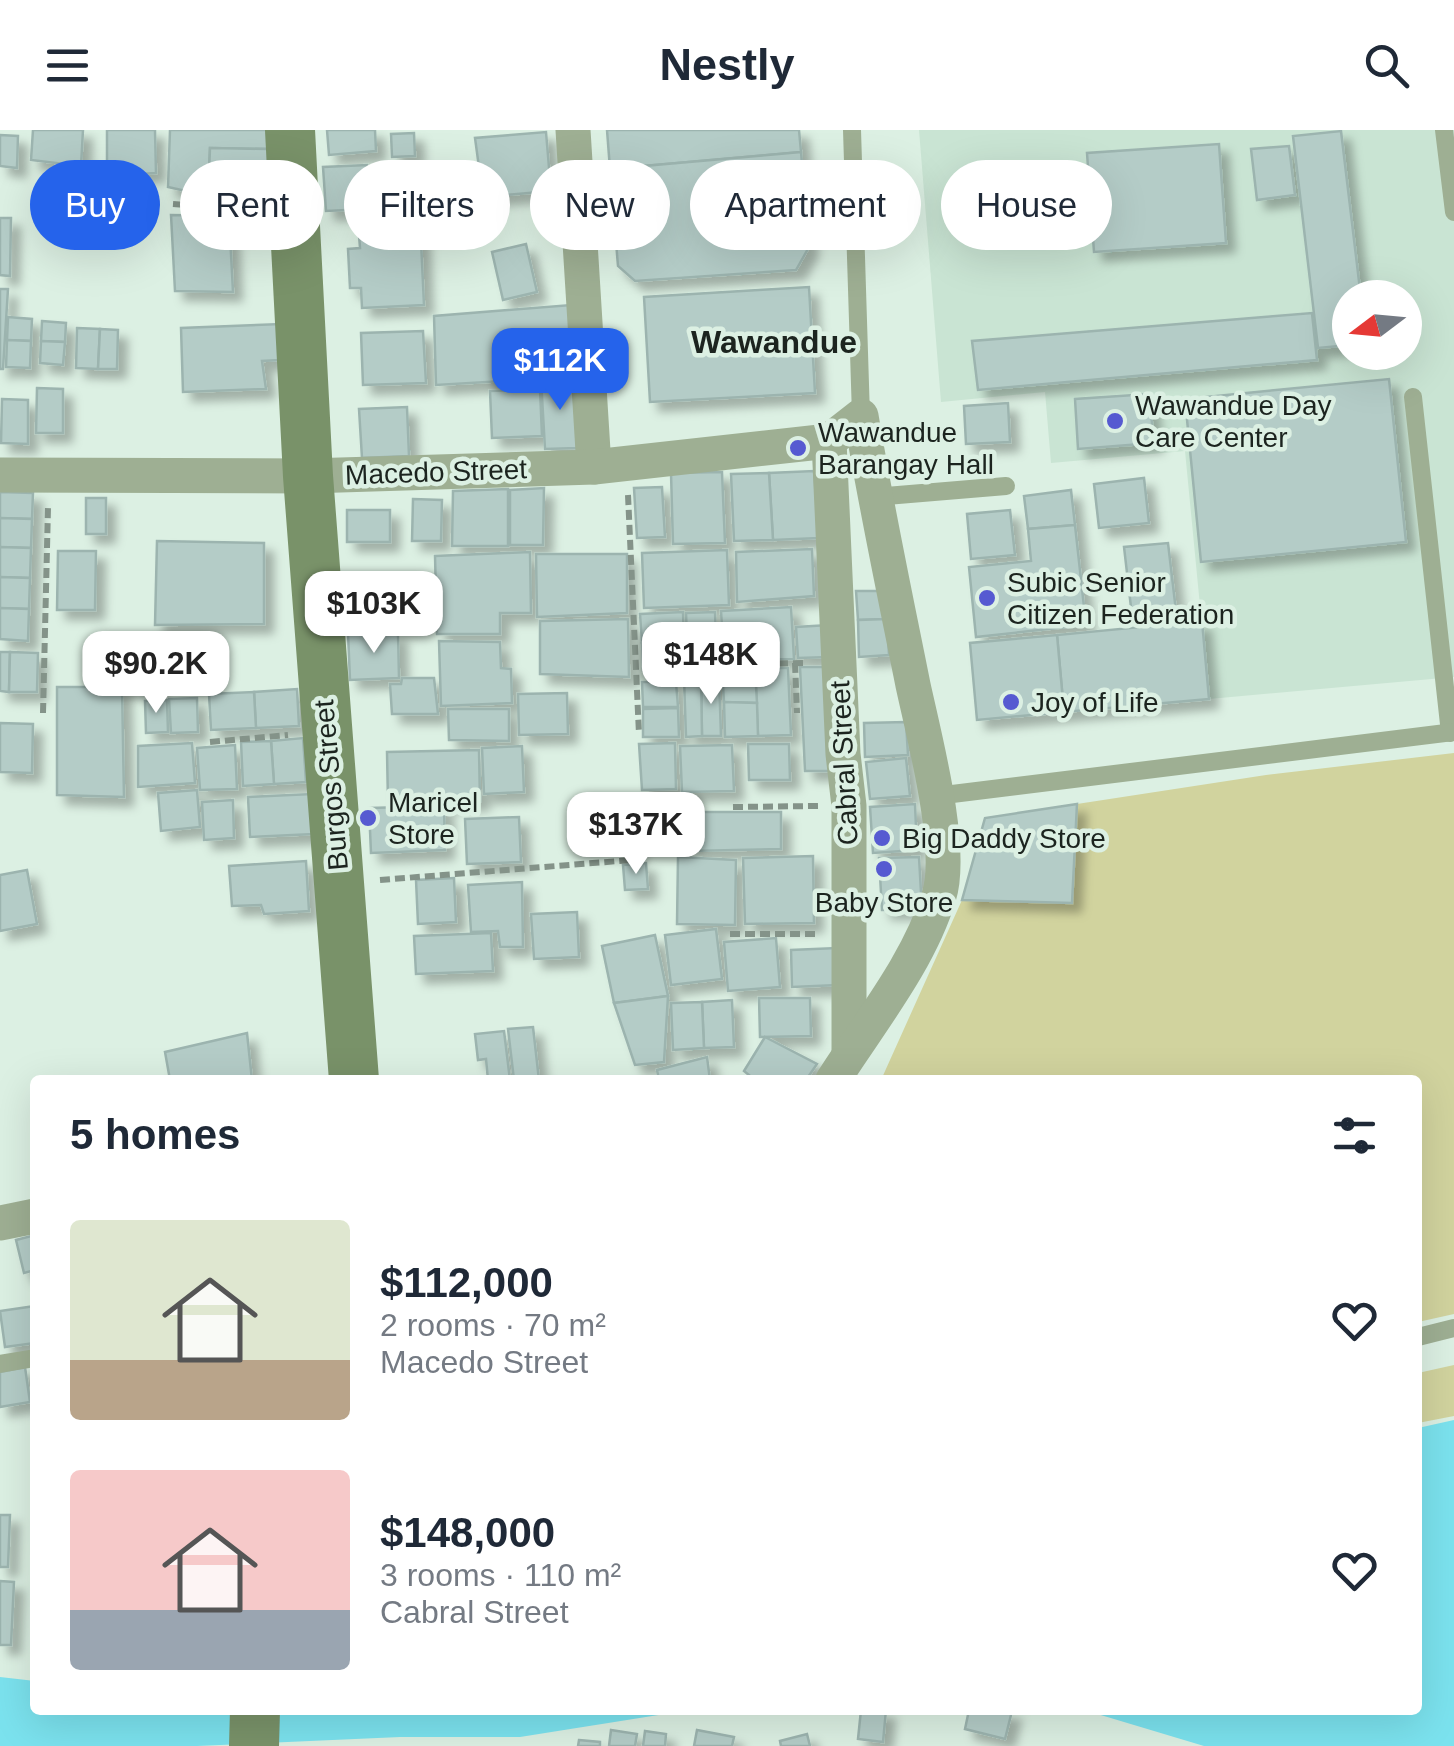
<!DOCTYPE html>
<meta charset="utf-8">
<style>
body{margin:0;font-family:Arial,sans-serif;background:#f2f2f3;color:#1f2937;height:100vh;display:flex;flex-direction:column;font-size:38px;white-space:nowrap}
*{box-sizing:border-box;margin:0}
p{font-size:32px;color:#747a83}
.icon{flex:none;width:55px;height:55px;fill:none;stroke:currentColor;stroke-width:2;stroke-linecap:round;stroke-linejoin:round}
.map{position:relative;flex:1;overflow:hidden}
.panel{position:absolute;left:30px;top:945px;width:1392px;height:640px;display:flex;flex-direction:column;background:#fff;border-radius:10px;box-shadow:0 10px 40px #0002}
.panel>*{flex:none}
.banner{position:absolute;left:30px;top:30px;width:1395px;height:90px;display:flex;gap:20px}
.needle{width:65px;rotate:254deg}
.buttons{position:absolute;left:1332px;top:150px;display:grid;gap:20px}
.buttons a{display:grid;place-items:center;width:90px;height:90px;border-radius:50%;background:#fff;box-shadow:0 10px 40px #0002;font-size:50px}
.price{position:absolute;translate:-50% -85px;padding:0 22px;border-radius:20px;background:#fff;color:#222;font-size:32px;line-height:65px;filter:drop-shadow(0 2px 5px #0008)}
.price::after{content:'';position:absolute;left:50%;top:60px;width:30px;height:22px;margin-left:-15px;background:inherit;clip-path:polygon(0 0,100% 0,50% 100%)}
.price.selected{background:#2563eb;color:#fff}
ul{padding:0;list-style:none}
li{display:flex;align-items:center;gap:30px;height:250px;padding:0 40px}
li span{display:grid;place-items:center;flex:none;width:280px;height:200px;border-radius:10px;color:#555}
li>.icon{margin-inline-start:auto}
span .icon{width:120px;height:120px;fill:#fffc;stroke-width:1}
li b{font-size:42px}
h2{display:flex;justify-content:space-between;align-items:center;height:120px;padding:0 40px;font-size:42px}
.chip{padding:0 35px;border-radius:45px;background:#fff;box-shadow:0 10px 40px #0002;font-size:35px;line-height:90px}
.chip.selected{background:#2563eb;color:#fff}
header{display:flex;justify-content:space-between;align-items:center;height:130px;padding:0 40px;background:#fff;font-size:45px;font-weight:700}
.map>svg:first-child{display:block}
</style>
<header><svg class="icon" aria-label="menu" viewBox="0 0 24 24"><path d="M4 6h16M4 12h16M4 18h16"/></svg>Nestly<svg class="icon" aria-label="search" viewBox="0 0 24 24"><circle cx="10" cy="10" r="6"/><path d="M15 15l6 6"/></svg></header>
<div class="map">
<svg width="1454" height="1616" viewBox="0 0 1454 1616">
<defs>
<filter id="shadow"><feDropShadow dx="9" dy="9" stdDeviation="5" flood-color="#0004"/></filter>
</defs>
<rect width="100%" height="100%" fill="#dcf0e3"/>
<!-- built -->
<path fill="#c9e4d3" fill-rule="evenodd" d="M919,0H1454V547L1209,569L1185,321L1051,333L1045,262L941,272ZM1350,168H1405V222H1350Z"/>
<!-- green -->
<g fill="#d1d39e">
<polygon points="1454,623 1454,1184 1418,1192 1418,950 881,950 962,770 1072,772 1077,674 1266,645"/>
<polygon points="1454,1235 1454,1286 1418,1293 1418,1243"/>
</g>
<!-- water -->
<g fill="#7be2ee">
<polygon points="1454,1290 1454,1616 1204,1616 1084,1580 1418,1580 1418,1298"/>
<polygon points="0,1547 35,1551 35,1580 690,1580 520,1607 400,1607 197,1616 0,1616"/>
</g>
<!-- building -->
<g fill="#b4ccc7" stroke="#9cb4af" stroke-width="2.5" filter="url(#shadow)">
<polygon points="33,0 83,0 81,36 31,30"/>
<polygon points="107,0 155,0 156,43 107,46"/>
<polygon points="170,0 267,0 268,19 210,18 208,66 168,57"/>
<polygon points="327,0 375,0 376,21 329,25"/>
<polygon points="607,0 799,0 801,22 610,39"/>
<polygon points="1341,1 1361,168 1350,168 1350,215 1318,218 1293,6"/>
<polygon points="546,2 551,61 483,67 475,8"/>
<polygon points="414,3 415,26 392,27 391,4"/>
<polygon points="0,5 18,6 17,38 0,36"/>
<polygon points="1219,14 1226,113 1094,122 1087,23"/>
<polygon points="1289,16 1295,65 1257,70 1251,19"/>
<polygon points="210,18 268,19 268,65 208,66"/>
<polygon points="801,22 809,117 796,140 635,151 618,136 610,39"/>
<polygon points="367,35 369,79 326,81 323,37"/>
<polygon points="408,40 410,71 379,73 377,41"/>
<polygon points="171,85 229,86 233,162 175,161"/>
<polygon points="0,88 11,88 10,146 0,145"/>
<polygon points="420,90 424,175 362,178 361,158 350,158 348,119 360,118 358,92"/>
<polygon points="526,114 537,162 503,170 492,122"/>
<polygon points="809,157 815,263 650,272 644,167"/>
<polygon points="0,159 8,159 3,239 0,239"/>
<polygon points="571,175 575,247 436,255 434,186"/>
<polygon points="1312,183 1317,230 978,260 972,211"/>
<polygon points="8,187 32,189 31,211 7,210"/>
<polygon points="42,191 66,193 65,212 41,211"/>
<polygon points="281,194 280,230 262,231 266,259 183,262 181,198"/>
<polygon points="77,198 100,199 98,239 76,238"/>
<polygon points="100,199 118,200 117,239 98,239"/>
<polygon points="423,201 426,253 363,255 361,203"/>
<polygon points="7,210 31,211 30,238 6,237"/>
<polygon points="41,211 65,212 63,235 40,233"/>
<polygon points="544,223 546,247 503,250 501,225"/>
<polygon points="575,247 577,318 545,319 541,249"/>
<polygon points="1389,249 1406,412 1201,432 1185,269"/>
<polygon points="37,258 63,259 63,303 36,303"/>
<polygon points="540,259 542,306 492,308 490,261"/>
<polygon points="1149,264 1154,313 1078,319 1075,269"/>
<polygon points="2,269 28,270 28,314 1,313"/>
<polygon points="1008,273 1010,312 966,314 964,276"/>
<polygon points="407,277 409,326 362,328 359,279"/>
<polygon points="814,341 819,408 773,410 769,343"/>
<polygon points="722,342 725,413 673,414 671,343"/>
<polygon points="769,343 773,410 734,411 731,344"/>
<polygon points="1144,348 1149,393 1099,398 1094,354"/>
<polygon points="662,357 665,407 637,408 634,358"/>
<polygon points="544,358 543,415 510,415 510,360"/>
<polygon points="508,359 508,416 452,416 453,361"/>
<polygon points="1071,360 1075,395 1028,399 1024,366"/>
<polygon points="0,362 33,363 32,389 0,388"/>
<rect x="86" y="368" width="20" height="36"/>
<polygon points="413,369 442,370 441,411 412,411"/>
<rect x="347" y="380" width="43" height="32"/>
<polygon points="1010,380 1015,425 971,429 967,384"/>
<polygon points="0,388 32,389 31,418 0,417"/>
<polygon points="1075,395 1086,495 976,507 969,437 1031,431 1028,399"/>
<polygon points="157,411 264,413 264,494 155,495"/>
<polygon points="1168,413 1176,481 1132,486 1124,417"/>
<polygon points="0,417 31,418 30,448 0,447"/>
<polygon points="812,419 814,466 737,472 736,422"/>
<polygon points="727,420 729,475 644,478 642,423"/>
<polygon points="58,421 96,421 95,480 57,480"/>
<polygon points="530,422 531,483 500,483 500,504 437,504 435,426"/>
<polygon points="536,424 627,424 627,483 537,487"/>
<polygon points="0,447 30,448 29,479 0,478"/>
<polygon points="856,461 886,461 887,489 858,490"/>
<polygon points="791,477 794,529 724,530 721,481"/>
<polygon points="0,478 29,479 28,511 0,509"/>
<polygon points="683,482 684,511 642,513 640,484"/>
<polygon points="715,482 717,531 688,533 686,483"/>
<polygon points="628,489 629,547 540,544 540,491"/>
<polygon points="887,489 889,525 859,527 858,490"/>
<polygon points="1202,491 1209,569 1064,582 1057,505"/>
<polygon points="829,495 830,527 798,528 796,497"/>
<polygon points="348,503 398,503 399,548 350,550"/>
<polygon points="1057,505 1064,582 977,590 970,513"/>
<polygon points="439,511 500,512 501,538 511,539 512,573 441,576"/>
<polygon points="684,511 685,540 643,541 642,513"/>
<polygon points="0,522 10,522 9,562 0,561"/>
<polygon points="10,522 38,523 37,562 9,562"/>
<polygon points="800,537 833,537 839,641 805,641"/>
<polygon points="755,538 788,538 791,605 758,606"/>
<polygon points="755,538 757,573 724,572 722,539"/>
<polygon points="701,547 719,547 721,606 702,606"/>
<polygon points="701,547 702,606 686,607 684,548"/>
<polygon points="402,548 434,548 438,584 392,584 390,554 401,554"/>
<polygon points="642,552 676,552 678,577 643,577"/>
<polygon points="57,557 122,557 124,667 57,665"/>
<polygon points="297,559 299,596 256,598 254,562"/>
<polygon points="254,562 256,598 211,600 209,564"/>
<polygon points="567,563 568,604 519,605 518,564"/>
<polygon points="197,568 198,602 171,603 169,569"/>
<polygon points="167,570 168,602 146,603 145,571"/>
<polygon points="724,572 757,573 758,606 725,607"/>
<polygon points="678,578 679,607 643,607 643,579"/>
<polygon points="448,579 509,579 509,611 449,610"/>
<polygon points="906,592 908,625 865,627 864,593"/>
<polygon points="0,593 33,594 32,643 0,642"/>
<polygon points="303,608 306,652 274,654 271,611"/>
<polygon points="271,611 274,654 243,656 241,612"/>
<polygon points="192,613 195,653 138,657 138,616"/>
<polygon points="675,613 676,659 642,660 639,614"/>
<polygon points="748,614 789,614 790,650 749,650"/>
<polygon points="235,615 237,659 200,660 197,618"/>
<polygon points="732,615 734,661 682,662 680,616"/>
<polygon points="522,616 524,662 484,664 482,618"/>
<polygon points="479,620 480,671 388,673 387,622"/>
<polygon points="906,628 910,666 870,669 866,632"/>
<polygon points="197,660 200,697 161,701 158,663"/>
<polygon points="312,664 314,704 250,707 248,667"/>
<polygon points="233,670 234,708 204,710 202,672"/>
<polygon points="915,674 917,720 873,723 870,677"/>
<polygon points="1077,674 1072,773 962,770 985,688"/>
<polygon points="444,676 445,720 371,723 369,678"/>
<polygon points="689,682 781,682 781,719 690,721"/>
<polygon points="519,687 521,732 467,734 465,689"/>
<polygon points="813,726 814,793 745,794 743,728"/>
<polygon points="678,727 736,730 735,795 677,794"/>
<polygon points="919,727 922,780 882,780 879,728"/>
<polygon points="306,731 309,781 264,784 261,775 232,776 229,736"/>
<polygon points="646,733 648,759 625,760 623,735"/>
<polygon points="27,740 37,794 0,801 0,745"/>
<polygon points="454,748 456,792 418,794 416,750"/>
<polygon points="522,752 523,817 500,817 498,801 471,802 468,755"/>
<polygon points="577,782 579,827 534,829 531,784"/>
<polygon points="716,799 722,849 671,855 665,805"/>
<polygon points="491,803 493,841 416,844 414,806"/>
<polygon points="655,805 668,866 614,873 602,816"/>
<polygon points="776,808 780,857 728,861 724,812"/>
<polygon points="837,818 838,855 792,857 791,820"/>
<polygon points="668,866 664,932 635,935 614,873"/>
<polygon points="759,868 810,868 811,906 760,907"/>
<polygon points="732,870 734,917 704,918 702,872"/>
<polygon points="702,872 704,918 673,920 671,873"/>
<polygon points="533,897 539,950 514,950 508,899"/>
<polygon points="504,901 510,950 488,950 486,929 478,930 475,904"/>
<polygon points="247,903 252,950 170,950 165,922"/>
<polygon points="765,907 817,934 806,950 755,950 744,941"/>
<polygon points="707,927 710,950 659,950 657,940"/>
<polygon points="35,1105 35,1140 24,1143 16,1110"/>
<polygon points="35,1176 35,1213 5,1217 0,1181"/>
<polygon points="25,1237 30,1272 0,1277 0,1242"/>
<polygon points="0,1385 10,1385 8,1437 0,1437"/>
<polygon points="0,1451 14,1452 11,1515 0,1515"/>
<polygon points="861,1580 886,1580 883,1612 858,1609"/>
<polygon points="969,1580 1012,1581 1005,1609 965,1599"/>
<polygon points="611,1600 637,1604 635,1616 609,1616"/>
<polygon points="697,1600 734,1607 732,1616 694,1616"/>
<polygon points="645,1601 666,1604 665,1616 643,1616"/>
<polygon points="807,1604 810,1616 781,1616 780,1611"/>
<polygon points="579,1610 600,1612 600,1616 578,1616"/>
</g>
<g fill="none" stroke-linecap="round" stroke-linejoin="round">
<!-- path -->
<g stroke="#849389" stroke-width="6" stroke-dasharray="10 5" stroke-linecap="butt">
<polyline points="173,74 256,80"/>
<polyline points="628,365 639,604"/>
<polyline points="795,533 797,583"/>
<polyline points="703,535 807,533"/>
<polyline points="43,583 48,377"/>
<polyline points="210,612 288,605"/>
<polyline points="733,677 818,676"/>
<polyline points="380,750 644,729"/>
<polyline points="730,804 819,804"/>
</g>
<!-- lane -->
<g stroke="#9eaf93" stroke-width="18">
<polyline points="852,0 861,286"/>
<polyline points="1444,0 1454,82"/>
<polyline points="1413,267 1450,603"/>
<polyline points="874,367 1006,356"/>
<polyline points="936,666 1454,602"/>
<polyline points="1418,1207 1454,1198"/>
<polyline points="0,1234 35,1228"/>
</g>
<!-- street -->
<g stroke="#9eaf93" stroke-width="35">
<polyline points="573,0 594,337"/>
<polyline points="829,311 843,624 849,676 849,923"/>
<path d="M0,345L308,346L594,337L829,311L861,286C876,376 895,465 913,555C924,606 954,718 939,766C919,832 870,892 833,950"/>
<polyline points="0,1093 35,1086"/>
</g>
<!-- secondary -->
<g stroke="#799269" stroke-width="50">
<polyline points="290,0 308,346 354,950"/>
<polyline points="254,1616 255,1580"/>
</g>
</g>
<!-- markers -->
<g fill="#565ad1" stroke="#dcf0e3" stroke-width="4">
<circle cx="1115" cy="291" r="10"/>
<circle cx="798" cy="318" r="10"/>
<circle cx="987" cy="468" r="10"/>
<circle cx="1011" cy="572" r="10"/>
<circle cx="368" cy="688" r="10"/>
<circle cx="882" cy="708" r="10"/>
<circle cx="884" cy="739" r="10"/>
</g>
<g text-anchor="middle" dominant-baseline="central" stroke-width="9" stroke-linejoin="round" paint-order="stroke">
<!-- poi labels -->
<g font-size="28" fill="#1c241f" stroke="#dcf0e3" text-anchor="start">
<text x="1135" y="275">Wawandue Day<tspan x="1135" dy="32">Care Center</tspan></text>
<text x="818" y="302">Wawandue<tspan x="818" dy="32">Barangay Hall</tspan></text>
<text x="1007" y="452">Subic Senior<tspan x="1007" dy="32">Citizen Federation</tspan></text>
<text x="1031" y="572">Joy of Life</text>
<text x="388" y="672">Maricel<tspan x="388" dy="32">Store</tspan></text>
<text x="902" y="708">Big Daddy Store</text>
<text x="884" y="772" text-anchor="middle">Baby Store</text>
</g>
<!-- street labels -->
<g font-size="28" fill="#1c241f" stroke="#dcf0e3">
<text transform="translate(436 342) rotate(-2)">Macedo Street</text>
<text transform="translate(844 633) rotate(-93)">Cabral Street</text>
<text transform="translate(331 655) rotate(-95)">Burgos Street</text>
</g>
<!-- quarter labels -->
<g font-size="32" font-weight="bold" fill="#1c241f" stroke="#dcf0e3">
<text x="774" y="212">Wawandue</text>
</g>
</g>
</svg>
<div class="buttons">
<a><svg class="needle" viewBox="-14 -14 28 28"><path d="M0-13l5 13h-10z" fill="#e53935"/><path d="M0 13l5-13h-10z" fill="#747a83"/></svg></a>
</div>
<b class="price selected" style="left:560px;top:283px">$112K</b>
<b class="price" style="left:374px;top:526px">$103K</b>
<b class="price" style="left:711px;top:577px">$148K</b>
<b class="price" style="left:156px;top:586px">$90.2K</b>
<b class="price" style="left:636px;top:747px">$137K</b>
<div class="banner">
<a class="chip selected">Buy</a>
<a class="chip">Rent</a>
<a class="chip">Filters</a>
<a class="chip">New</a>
<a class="chip">Apartment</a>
<a class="chip">House</a>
</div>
<section class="panel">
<h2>5 homes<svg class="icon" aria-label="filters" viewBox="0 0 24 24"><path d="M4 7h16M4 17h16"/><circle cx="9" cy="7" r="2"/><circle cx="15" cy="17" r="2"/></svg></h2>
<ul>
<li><span style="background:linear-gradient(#dfe7d0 70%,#b9a48a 0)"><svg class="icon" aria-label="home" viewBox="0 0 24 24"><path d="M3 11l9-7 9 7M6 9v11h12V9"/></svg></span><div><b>$112,000</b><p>2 rooms · 70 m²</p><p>Macedo Street</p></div><svg class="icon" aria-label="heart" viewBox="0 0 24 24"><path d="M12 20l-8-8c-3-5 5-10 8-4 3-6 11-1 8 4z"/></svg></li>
<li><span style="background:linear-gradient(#f6c9c9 70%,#9aa5b1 0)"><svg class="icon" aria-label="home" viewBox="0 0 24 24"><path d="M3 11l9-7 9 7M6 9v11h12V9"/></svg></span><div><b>$148,000</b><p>3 rooms · 110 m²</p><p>Cabral Street</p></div><svg class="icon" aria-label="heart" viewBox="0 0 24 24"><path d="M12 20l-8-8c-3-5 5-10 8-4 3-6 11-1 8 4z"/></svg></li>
</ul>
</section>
</div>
